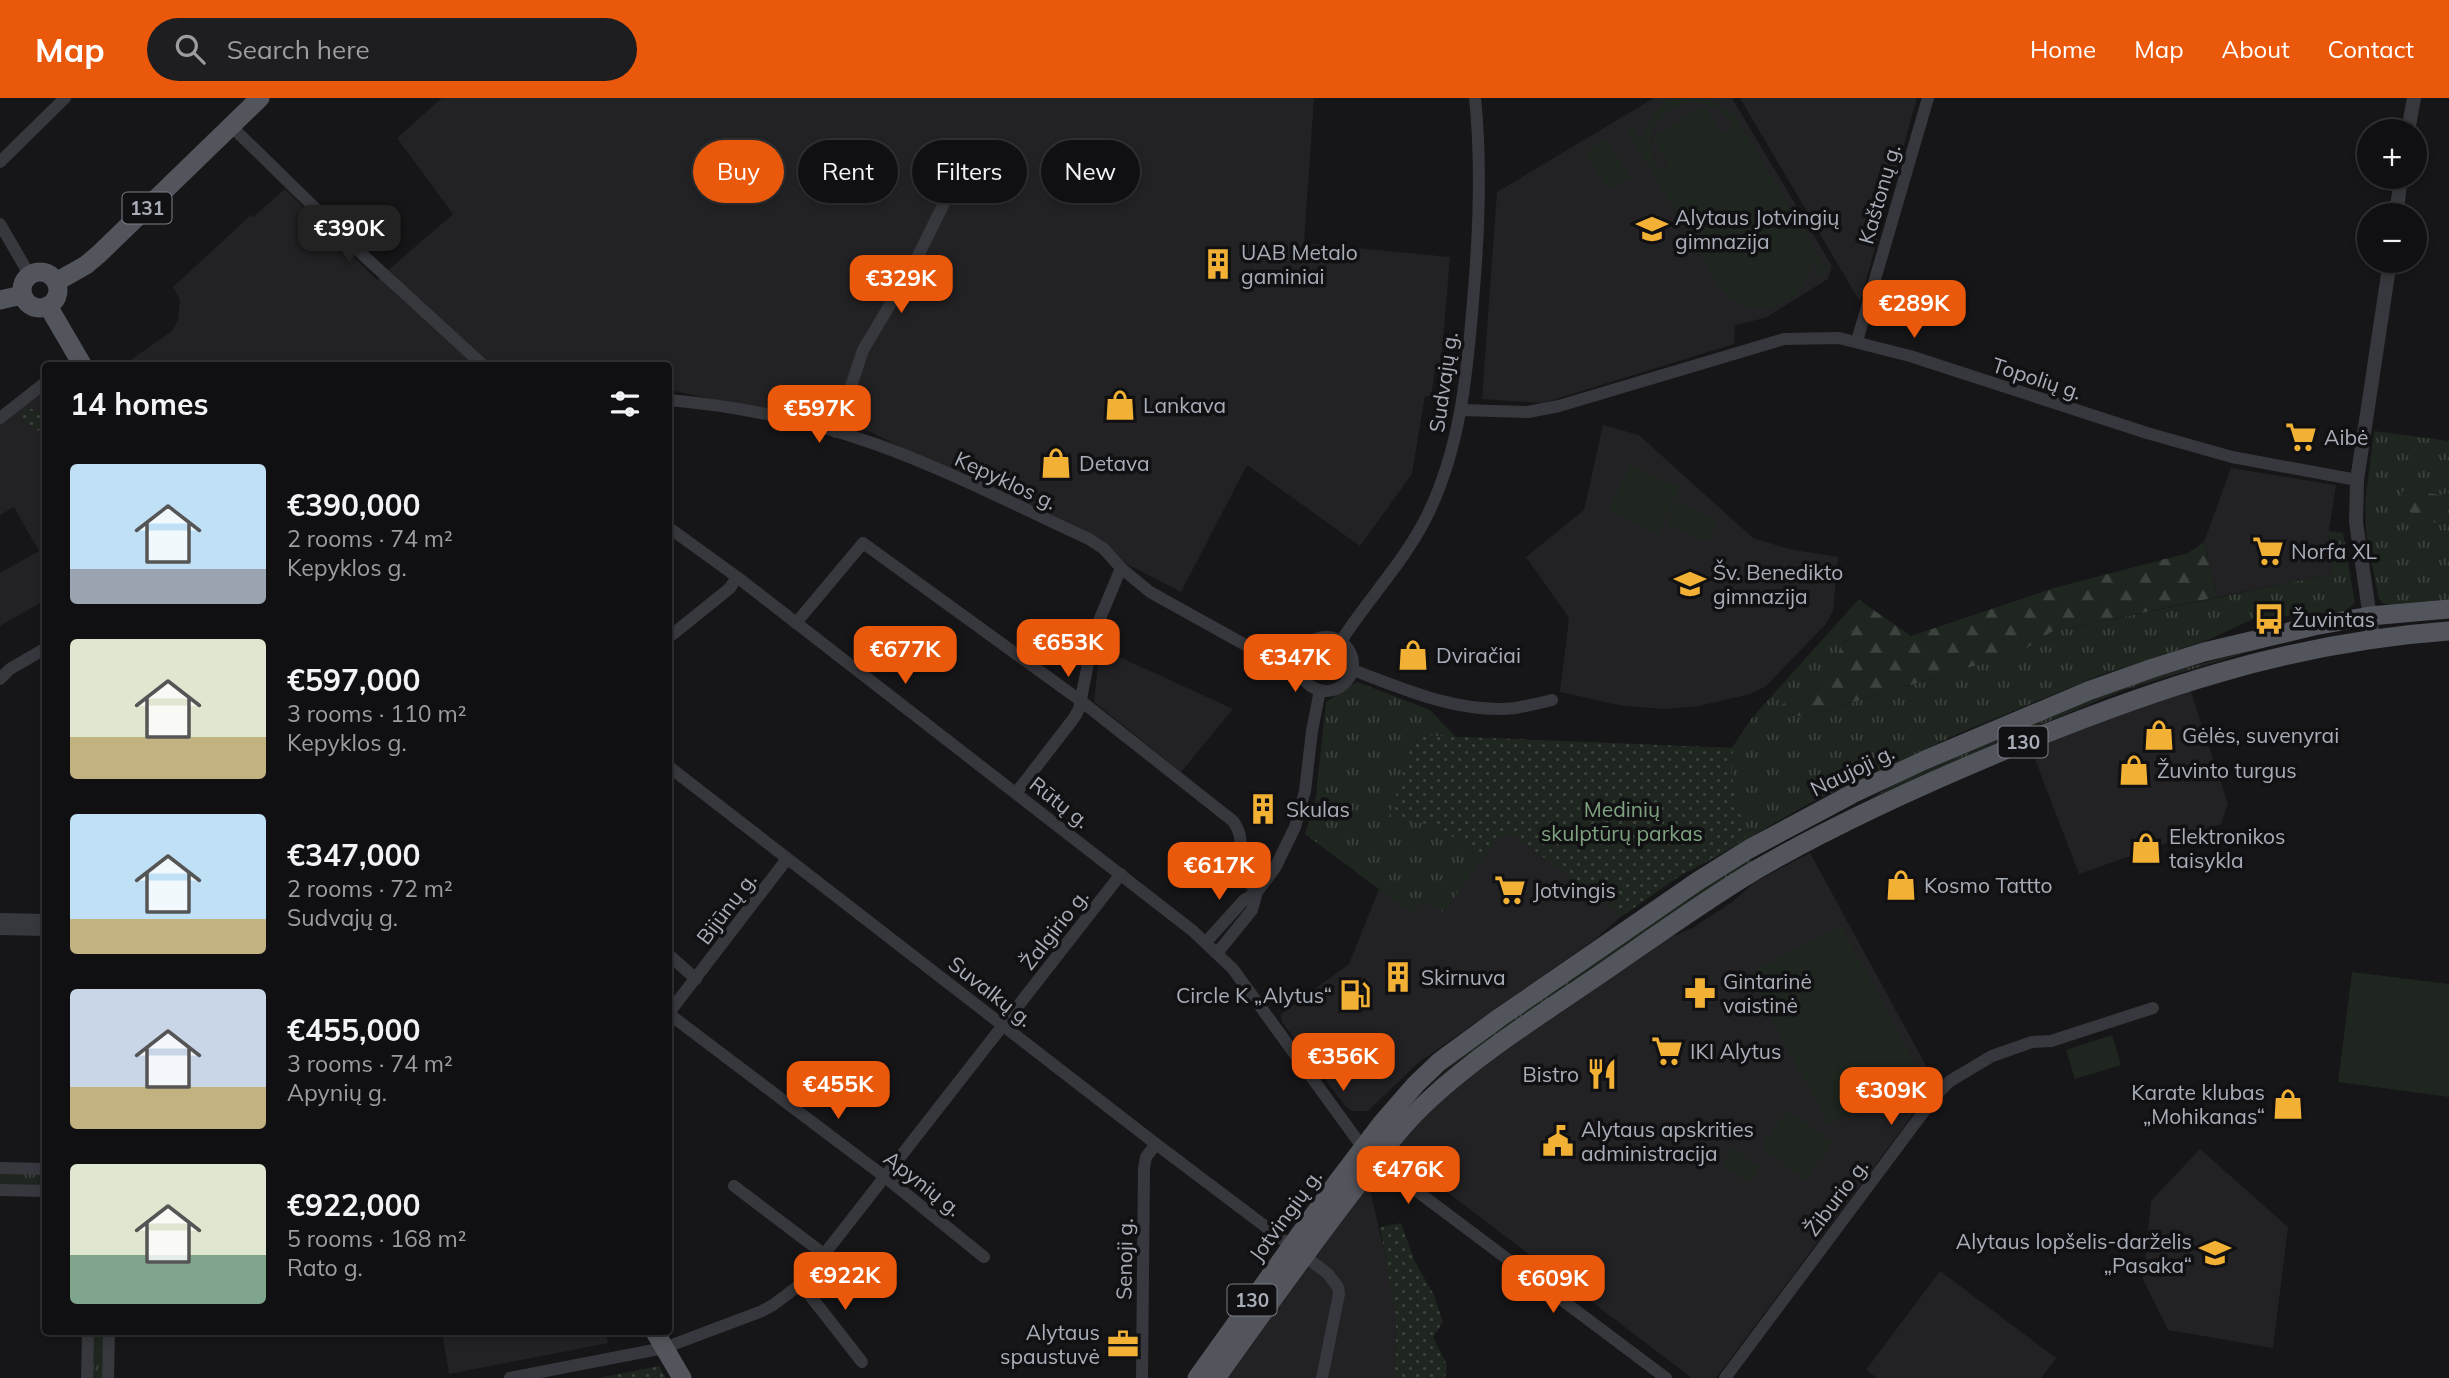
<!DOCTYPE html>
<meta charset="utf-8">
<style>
body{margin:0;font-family:Mulish,sans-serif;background:#1e1e20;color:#f1f3f6;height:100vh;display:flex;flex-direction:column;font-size:26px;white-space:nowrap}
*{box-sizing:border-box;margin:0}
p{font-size:23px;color:#9c9d9f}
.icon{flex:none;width:38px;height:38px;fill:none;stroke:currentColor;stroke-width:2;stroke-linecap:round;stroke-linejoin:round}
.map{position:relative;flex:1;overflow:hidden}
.details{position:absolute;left:42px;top:264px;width:630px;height:973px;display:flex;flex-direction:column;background:#101012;border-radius:7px;box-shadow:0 4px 10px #0003,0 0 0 2px #303032}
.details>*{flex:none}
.hud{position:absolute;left:693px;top:42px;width:665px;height:63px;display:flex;gap:14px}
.fabs{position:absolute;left:2357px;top:21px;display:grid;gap:14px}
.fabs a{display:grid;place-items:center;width:70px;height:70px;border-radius:50%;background:#101012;box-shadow:0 4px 10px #0003,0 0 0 2px #303032;font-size:35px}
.price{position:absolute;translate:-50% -60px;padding:0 16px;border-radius:14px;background:#ea580c;color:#fff;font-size:23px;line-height:46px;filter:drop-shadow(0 2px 4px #0008)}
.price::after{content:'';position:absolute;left:50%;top:42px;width:21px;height:16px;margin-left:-10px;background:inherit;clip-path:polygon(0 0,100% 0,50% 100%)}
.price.on{background:#222;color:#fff}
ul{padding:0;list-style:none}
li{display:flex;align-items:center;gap:21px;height:175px;padding:0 28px}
li span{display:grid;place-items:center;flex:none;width:196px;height:140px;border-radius:7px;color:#555}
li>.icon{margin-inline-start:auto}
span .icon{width:84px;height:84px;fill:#fffc;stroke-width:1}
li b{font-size:30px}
h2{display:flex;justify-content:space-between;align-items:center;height:84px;padding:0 28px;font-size:30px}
.tag{padding:0 24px;border-radius:32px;background:#101012;box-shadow:0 4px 10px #0003,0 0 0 2px #303032;font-size:24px;line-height:63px}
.tag.on{background:#ea580c;color:#fff}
header{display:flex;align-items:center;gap:42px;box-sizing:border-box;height:98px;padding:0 35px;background:#ea580c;color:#fff}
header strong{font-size:33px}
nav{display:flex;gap:38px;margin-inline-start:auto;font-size:24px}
.search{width:490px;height:63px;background:#1e1e20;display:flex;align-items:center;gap:18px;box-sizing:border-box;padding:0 24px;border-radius:38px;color:#9c9d9f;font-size:26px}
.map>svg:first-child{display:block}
</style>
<header>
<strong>Map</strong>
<div class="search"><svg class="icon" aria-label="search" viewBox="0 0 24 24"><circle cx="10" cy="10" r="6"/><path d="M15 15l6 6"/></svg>Search here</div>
<nav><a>Home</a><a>Map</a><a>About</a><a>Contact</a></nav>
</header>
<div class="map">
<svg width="2449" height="1280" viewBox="0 0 2449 1280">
<defs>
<pattern id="grass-tufts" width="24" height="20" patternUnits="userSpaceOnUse" patternTransform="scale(1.75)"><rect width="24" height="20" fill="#1e261f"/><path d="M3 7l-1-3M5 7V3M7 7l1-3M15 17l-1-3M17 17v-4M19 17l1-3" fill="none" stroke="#3c433d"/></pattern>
<pattern id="forest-firs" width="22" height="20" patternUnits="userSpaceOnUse" patternTransform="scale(1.75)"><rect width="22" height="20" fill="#1e261f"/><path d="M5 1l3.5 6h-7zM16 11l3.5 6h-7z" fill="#3c433d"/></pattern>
<pattern id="park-dots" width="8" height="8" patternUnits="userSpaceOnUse" patternTransform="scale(1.75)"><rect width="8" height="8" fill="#1e261f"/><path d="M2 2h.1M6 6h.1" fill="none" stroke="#3c433d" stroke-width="1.8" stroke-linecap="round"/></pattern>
</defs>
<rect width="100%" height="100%" fill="#161618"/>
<!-- built -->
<g fill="#222225">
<polygon points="442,0 1314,0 1304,145 1450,159 1441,265 1436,265 1431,298 1425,298 1412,376 1360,448 1247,367 1181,494 871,334 669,292 668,268 122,268 172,233 178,222 180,202 173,189 251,117 253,119 285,91 377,182 453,116 397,40"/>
<polygon points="1654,0 1732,0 1832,168 1828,181 1765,220 1735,227 1734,246 1543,305 1482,301 1497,94"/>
<polygon points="1740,0 1917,0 1860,204"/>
<polygon points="45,287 45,502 0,528 0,475 39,453 14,409 0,417 0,324"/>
<polygon points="1603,327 1639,337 1753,440 1789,451 1838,459 1833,513 1825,527 1766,588 1751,596 1699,608 1665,611 1623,608 1560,594 1569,520 1526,459 1584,412"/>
<polygon points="2231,370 2336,387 2329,433 2333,476 2217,499 2204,444"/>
<polygon points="1100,550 1233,611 1181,674 1094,604"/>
<polygon points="2190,591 2228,706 2221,726 2079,776 2031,651 2122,615"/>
<polygon points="1512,736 1622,818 1594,842 1418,965 1368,1013 1353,1013 1346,1009 1282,924 1281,916 1349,866 1379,791 1411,815 1424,802 1483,759 1499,738"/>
<polygon points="1810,755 1936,986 1716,1280 1692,1280 1393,1053 1425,1015 1487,964 1659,845 1694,829 1732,804 1755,784"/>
<polygon points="2200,1051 2288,1129 2273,1250 2168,1232 2143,1181 2151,1103"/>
<polygon points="1368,1083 1394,1195 1396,1217 1395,1280 1221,1280"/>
<polygon points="1940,1173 2056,1260 2041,1280 1877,1280 1866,1272"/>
<polygon points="442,1234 606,1234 608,1245 449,1276"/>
</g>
<!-- grass -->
<g fill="url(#grass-tufts)">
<polygon points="2374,333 2449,343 2449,395 2439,397 2409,391 2429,422 2449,427 2449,501 2391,507 2382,505 2379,501 2367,443 2365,406"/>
<polygon points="2329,433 2343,435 2355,505 2345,513 2253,521 2208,542 2098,578 1960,635 1808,706 1712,761 1681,777 1622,818 1512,736 1499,739 1443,814 1424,802 1411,815 1305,736 1316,698 1326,604 1357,584 1430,612 1456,639 1732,650 1751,621 1859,501 1868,508 1825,576 1776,612 1804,619 2021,554 2051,534 2332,476"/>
<polygon points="2285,543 2124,592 1980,652 1868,702 1899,684 2086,604 2160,577"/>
<path d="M1750,761L1752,764L1683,808L1522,918L1454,967L1421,995C1465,953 1515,920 1564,886C1626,843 1687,801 1750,761Z"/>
<rect x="0" y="1075" width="45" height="12"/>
<polygon points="93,1234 104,1234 103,1280 92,1280"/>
</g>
<!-- forest -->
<g fill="url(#forest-firs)">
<path d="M2408,391L2439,397L2449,395V427C2431,424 2405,419 2399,399L2403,393Z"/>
<polygon points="2204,444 2217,499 2051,534 2021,554 1803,619 1775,612 1825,576 1868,508 1911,538 2054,490 2188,455"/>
</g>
<!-- park -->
<g fill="url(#park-dots)">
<polygon points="26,310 37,312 45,328 38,333 21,320 21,313"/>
<polygon points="1415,637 1733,650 1731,675 1746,741 1681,777 1622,818 1512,736 1499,738 1483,759 1439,730 1429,726 1388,722"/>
<polygon points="1401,1125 1415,1164 1434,1197 1443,1224 1433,1239 1447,1267 1445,1280 1395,1280 1396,1217 1380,1129"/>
<polygon points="659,1268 666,1280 599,1280"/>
</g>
<!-- pitch -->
<g fill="#1e261f" fill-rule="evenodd">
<path d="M1672,0C1706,0 1712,0 1736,19L1828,174L1821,178L1812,163C1803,212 1753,227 1720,189L1627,32L1633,29L1642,42C1647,22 1655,11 1672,0ZM1694,4C1711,5 1724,13 1733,29L1721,36L1704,8L1652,40L1669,67L1659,73C1640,39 1655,9 1694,4Z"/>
<polygon points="1606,41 1630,79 1609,92 1585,55"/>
<polygon points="1631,367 1680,390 1658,435 1609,412"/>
<polygon points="1676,403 1718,422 1708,445 1666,426"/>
<polygon points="1841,827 1921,977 1829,1027 1748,877"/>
<polygon points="2352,874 2449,886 2449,999 2338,984"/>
<polygon points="2112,937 2121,967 2075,981 2066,952"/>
<polygon points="1788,1012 1833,1045 1805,1082 1761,1049"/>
<polygon points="1733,1050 1760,1070 1749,1085 1722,1065"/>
</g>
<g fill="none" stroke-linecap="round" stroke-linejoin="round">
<!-- minor -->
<g stroke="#37383d" stroke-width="12">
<polyline points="231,28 364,158 484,268"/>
<polyline points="0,64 65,0"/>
<polyline points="0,126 29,176"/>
<polyline points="1857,243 1928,0"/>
<path d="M668,302C739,308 810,323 878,347C950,373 1019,409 1089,441L1104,451L1121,470L1150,494L1249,549L1299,563"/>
<polyline points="1461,312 1528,314 1559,308 1784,241 1839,240 1910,258 2147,335 2232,359 2357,382"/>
<polyline points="0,320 46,284"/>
<polyline points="836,334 863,252 913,168 949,95"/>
<polyline points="668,429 737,479 1193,833 1233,871 1363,1050 1390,1073 1666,1280"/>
<path d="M796,525L863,445L1081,603L1233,723C1250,745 1230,768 1257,794"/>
<circle cx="1326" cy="566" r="27"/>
<polyline points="668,540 730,490 737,479"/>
<path d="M1341,543C1368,501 1403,465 1426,420C1460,352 1467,278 1473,203C1479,136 1482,67 1475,0"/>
<path d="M1353,572C1404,591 1459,616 1515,610C1527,608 1540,605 1552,602"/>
<polyline points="0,581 10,571 46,550"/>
<polyline points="668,668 1156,1046 1327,1175 1338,1189 1339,1196 1322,1280"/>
<polyline points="1016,695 1074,620 1079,611 1094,535 1121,470"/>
<polyline points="0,821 46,822"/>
<polyline points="0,831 46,832"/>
<polyline points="1206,844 1244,802 1257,794"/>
<polyline points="1218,854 1252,812 1257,794 1275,770 1295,729 1305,693 1312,633 1320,592"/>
<polyline points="668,856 696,881"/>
<polyline points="668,916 787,761"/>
<polyline points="669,916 885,1079 984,1159"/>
<polyline points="0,1070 46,1071"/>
<polyline points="734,1088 825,1157"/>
<polyline points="0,1092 46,1093"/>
<polyline points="801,1186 862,1264"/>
<polyline points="87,1280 88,1234"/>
<polyline points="108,1280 109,1234"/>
<polyline points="510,1280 664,1250 762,1213 773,1207 801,1186 1121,776"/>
<polyline points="1142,1280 1144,1070 1146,1059 1156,1046"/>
<polyline points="1725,1280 1937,996 1950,983 1992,958 2032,944 2051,943 2153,910"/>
</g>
<!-- tertiary -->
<g stroke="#37383d" stroke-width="14">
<polyline points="2408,33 2414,0"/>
<polyline points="2396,117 2401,79"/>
<polyline points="2373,540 2356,424 2357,382 2390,163"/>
</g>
<!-- primary -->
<g stroke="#53555c" stroke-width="19">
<circle cx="40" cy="192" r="18"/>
<polyline points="56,184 86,167 99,156 260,0"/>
<polyline points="0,202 22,197"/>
<polyline points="48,208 83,268"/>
<polyline points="655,1234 682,1280"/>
<polyline points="1197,1280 1338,1083 1382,1025 1416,986 1439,964 1499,920 1698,783 1749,751 1852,696 1925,662 2088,593 2153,570 2204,554 2314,528 2370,518 2449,511"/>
<path d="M1216,1280C1261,1217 1306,1154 1353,1093C1377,1061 1400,1028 1430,1001C1481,954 1542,916 1599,877C1650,842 1701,805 1754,773C1833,727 1919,688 2003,653C2149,592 2290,544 2449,533"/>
</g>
</g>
<!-- icons -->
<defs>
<symbol id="school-bare" viewBox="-9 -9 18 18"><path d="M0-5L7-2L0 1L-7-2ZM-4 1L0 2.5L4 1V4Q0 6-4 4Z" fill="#f2b134" stroke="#111113" stroke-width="2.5" paint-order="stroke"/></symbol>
<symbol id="building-bare" viewBox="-9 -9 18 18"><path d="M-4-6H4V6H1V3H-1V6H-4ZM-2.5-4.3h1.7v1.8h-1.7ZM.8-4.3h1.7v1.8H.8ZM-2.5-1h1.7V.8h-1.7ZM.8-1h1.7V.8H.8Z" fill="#f2b134" stroke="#111113" stroke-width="2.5" paint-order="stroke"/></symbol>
<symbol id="shop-bare" viewBox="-9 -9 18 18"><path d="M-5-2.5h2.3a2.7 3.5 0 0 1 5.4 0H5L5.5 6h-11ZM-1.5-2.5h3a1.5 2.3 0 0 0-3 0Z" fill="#f2b134" stroke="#111113" stroke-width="2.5" paint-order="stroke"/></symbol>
<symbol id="supermarket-bare" viewBox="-9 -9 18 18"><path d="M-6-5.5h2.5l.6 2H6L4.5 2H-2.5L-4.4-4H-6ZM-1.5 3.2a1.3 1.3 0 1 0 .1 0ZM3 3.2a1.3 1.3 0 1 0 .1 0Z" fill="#f2b134" stroke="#111113" stroke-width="2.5" paint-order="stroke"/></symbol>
<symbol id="bus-bare" viewBox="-9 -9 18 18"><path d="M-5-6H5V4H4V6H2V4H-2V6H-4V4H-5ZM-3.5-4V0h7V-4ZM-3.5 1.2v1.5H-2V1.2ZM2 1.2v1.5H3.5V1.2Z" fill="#f2b134" stroke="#111113" stroke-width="2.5" paint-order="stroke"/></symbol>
<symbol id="pharmacy-bare" viewBox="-9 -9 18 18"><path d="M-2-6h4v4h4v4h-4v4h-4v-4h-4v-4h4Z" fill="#f2b134" stroke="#111113" stroke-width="2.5" paint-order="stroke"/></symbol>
<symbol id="fuel-bare" viewBox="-9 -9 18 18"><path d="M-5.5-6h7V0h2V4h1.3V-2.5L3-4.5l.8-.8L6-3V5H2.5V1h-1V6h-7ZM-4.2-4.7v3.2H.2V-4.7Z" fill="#f2b134" stroke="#111113" stroke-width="2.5" paint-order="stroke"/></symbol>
<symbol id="restaurant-bare" viewBox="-9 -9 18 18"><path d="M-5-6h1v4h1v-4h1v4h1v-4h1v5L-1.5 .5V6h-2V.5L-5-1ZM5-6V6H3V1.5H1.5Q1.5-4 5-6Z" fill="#f2b134" stroke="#111113" stroke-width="2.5" paint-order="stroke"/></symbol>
<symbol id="civic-bare" viewBox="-9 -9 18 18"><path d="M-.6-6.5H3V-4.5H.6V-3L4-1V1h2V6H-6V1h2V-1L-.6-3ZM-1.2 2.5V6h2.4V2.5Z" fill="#f2b134" stroke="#111113" stroke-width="2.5" paint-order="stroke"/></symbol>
<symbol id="office-bare" viewBox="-9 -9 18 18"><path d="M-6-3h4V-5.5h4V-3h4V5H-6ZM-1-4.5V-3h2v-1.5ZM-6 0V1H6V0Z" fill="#f2b134" stroke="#111113" stroke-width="2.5" paint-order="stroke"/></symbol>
</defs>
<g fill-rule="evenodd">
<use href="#school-bare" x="1630" y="109" width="44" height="44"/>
<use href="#building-bare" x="1196" y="144" width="44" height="44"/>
<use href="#shop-bare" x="1098" y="285" width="44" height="44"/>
<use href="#supermarket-bare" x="2279" y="317" width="44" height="44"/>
<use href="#shop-bare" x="1034" y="343" width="44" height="44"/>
<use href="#supermarket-bare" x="2246" y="431" width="44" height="44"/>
<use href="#school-bare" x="1668" y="464" width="44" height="44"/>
<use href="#bus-bare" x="2247" y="499" width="44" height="44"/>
<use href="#shop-bare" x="1391" y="535" width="44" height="44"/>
<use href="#shop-bare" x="2137" y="615" width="44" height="44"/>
<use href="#shop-bare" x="2112" y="650" width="44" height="44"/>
<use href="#building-bare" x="1241" y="689" width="44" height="44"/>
<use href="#shop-bare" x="2124" y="728" width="44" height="44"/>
<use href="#shop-bare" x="1879" y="765" width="44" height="44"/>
<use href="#supermarket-bare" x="1488" y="770" width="44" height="44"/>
<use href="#building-bare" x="1376" y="857" width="44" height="44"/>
<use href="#pharmacy-bare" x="1678" y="873" width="44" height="44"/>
<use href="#fuel-bare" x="1333" y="875" width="44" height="44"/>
<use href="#supermarket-bare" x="1645" y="931" width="44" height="44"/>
<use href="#restaurant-bare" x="1580" y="954" width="44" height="44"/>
<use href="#shop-bare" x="2266" y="984" width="44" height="44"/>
<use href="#civic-bare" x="1536" y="1021" width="44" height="44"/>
<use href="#school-bare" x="2193" y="1133" width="44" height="44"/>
<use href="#office-bare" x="1101" y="1224" width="44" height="44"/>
</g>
<g text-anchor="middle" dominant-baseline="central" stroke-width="7" stroke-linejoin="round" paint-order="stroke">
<!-- shield labels -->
<g fill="#111113" stroke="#7b7e86" stroke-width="2">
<rect x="122.5" y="94.5" width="49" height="31" rx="5"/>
<rect x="1998.5" y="628.5" width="49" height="31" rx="5"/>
<rect x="1227.5" y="1186.5" width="49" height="31" rx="5"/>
</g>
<g font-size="19" font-weight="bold" fill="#a8adb8">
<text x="147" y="110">131</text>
<text x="2023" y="644">130</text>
<text x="1252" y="1202">130</text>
</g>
<!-- street labels -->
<g font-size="21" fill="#a8adb8" stroke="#111113">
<text transform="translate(1879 96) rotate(-74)">Kaštonų g.</text>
<text transform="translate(2037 280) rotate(18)">Topolių g.</text>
<text transform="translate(1443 284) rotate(-82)">Sudvajų g.</text>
<text transform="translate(1006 382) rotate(25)">Kepyklos g.</text>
<text transform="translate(1852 672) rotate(-26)">Naujoji g.</text>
<text transform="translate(1060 704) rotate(38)">Rūtų g.</text>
<text transform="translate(726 810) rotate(-53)">Bijūnų g.</text>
<text transform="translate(1054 831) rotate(-52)">Žalgirio g.</text>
<text transform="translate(991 893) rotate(38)">Suvalkų g.</text>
<text transform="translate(923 1085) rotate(38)">Apynių g.</text>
<text transform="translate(1836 1099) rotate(-53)">Žiburio g.</text>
<text transform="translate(1285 1117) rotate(-54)">Jotvingių g.</text>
<text transform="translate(1124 1161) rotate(-89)">Senoji g.</text>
</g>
<!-- poi labels -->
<g font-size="21" fill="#a8adb8" stroke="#111113" text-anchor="start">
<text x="1675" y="119">Alytaus Jotvingių<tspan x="1675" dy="24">gimnazija</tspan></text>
<text x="1241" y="154">UAB Metalo<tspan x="1241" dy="24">gaminiai</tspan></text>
<text x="1143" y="307">Lankava</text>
<text x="2324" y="339">Aibė</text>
<text x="1079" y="365">Detava</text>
<text x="2291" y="453">Norfa XL</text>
<text x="1713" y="474">Šv. Benedikto<tspan x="1713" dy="24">gimnazija</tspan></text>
<text x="2292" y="521">Žuvintas</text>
<text x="1436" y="557">Dviračiai</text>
<text x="2182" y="637">Gėlės, suvenyrai</text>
<text x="2157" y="672">Žuvinto turgus</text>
<text x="1286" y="711">Skulas</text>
<text x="2169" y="738">Elektronikos<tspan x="2169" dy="24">taisykla</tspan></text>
<text x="1924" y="787">Kosmo Tattto</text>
<text x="1533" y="792">Jotvingis</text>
<text x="1421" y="879">Skirnuva</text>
<text x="1723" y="883">Gintarinė<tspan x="1723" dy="24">vaistinė</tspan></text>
<text x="1332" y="897" text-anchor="end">Circle K „Alytus“</text>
<text x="1690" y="953">IKI Alytus</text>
<text x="1579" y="976" text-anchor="end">Bistro</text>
<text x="2265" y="994" text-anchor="end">Karate klubas<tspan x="2265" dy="24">„Mohikanas“</tspan></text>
<text x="1581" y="1031">Alytaus apskrities<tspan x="1581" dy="24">administracija</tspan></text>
<text x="2192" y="1143" text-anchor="end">Alytaus lopšelis-darželis<tspan x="2192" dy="24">„Pasaka“</tspan></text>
<text x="1100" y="1234" text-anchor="end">Alytaus<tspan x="1100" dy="24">spaustuvė</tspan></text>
</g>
<!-- park labels -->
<g font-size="21" fill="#7fa381" stroke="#111113">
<text x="1622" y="711">Medinių<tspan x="1622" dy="24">skulptūrų parkas</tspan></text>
</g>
</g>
</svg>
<div class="fabs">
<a>+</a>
<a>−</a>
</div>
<b class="price on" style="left:349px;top:167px">€390K</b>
<b class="price" style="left:901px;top:217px">€329K</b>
<b class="price" style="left:1914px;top:242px">€289K</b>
<b class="price" style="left:819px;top:347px">€597K</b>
<b class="price" style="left:1068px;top:581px">€653K</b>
<b class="price" style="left:905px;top:588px">€677K</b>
<b class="price" style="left:1295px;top:596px">€347K</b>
<b class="price" style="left:1219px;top:804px">€617K</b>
<b class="price" style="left:1343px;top:995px">€356K</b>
<b class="price" style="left:838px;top:1023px">€455K</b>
<b class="price" style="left:1891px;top:1029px">€309K</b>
<b class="price" style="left:1408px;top:1108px">€476K</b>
<b class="price" style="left:845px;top:1214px">€922K</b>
<b class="price" style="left:1553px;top:1217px">€609K</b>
<div class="hud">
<a class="tag on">Buy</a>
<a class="tag">Rent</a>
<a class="tag">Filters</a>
<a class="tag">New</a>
</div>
<section class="details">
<h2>14 homes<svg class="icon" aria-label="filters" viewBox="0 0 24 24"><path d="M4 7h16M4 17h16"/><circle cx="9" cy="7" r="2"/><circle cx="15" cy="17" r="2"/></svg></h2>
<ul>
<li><span style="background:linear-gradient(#bfe0f5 75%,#9aa5b1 0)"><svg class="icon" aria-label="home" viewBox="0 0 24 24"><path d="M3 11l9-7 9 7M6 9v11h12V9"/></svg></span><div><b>€390,000</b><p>2 rooms · 74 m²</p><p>Kepyklos g.</p></div></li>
<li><span style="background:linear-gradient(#dfe7d0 70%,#c2b280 0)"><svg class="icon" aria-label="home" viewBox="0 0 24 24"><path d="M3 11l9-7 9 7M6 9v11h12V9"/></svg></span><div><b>€597,000</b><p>3 rooms · 110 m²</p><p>Kepyklos g.</p></div></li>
<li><span style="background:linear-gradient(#bfe0f5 75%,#c2b280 0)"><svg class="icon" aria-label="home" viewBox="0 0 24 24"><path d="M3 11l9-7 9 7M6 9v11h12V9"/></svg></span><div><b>€347,000</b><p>2 rooms · 72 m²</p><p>Sudvajų g.</p></div></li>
<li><span style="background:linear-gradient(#c9d6e8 70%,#c2b280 0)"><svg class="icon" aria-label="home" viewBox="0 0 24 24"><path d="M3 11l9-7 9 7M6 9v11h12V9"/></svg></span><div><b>€455,000</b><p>3 rooms · 74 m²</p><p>Apynių g.</p></div></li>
<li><span style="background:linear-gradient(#dfe7d0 65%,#7fa58c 0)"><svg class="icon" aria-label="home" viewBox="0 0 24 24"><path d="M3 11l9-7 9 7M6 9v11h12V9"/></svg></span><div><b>€922,000</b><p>5 rooms · 168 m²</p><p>Rato g.</p></div></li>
</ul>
</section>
</div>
